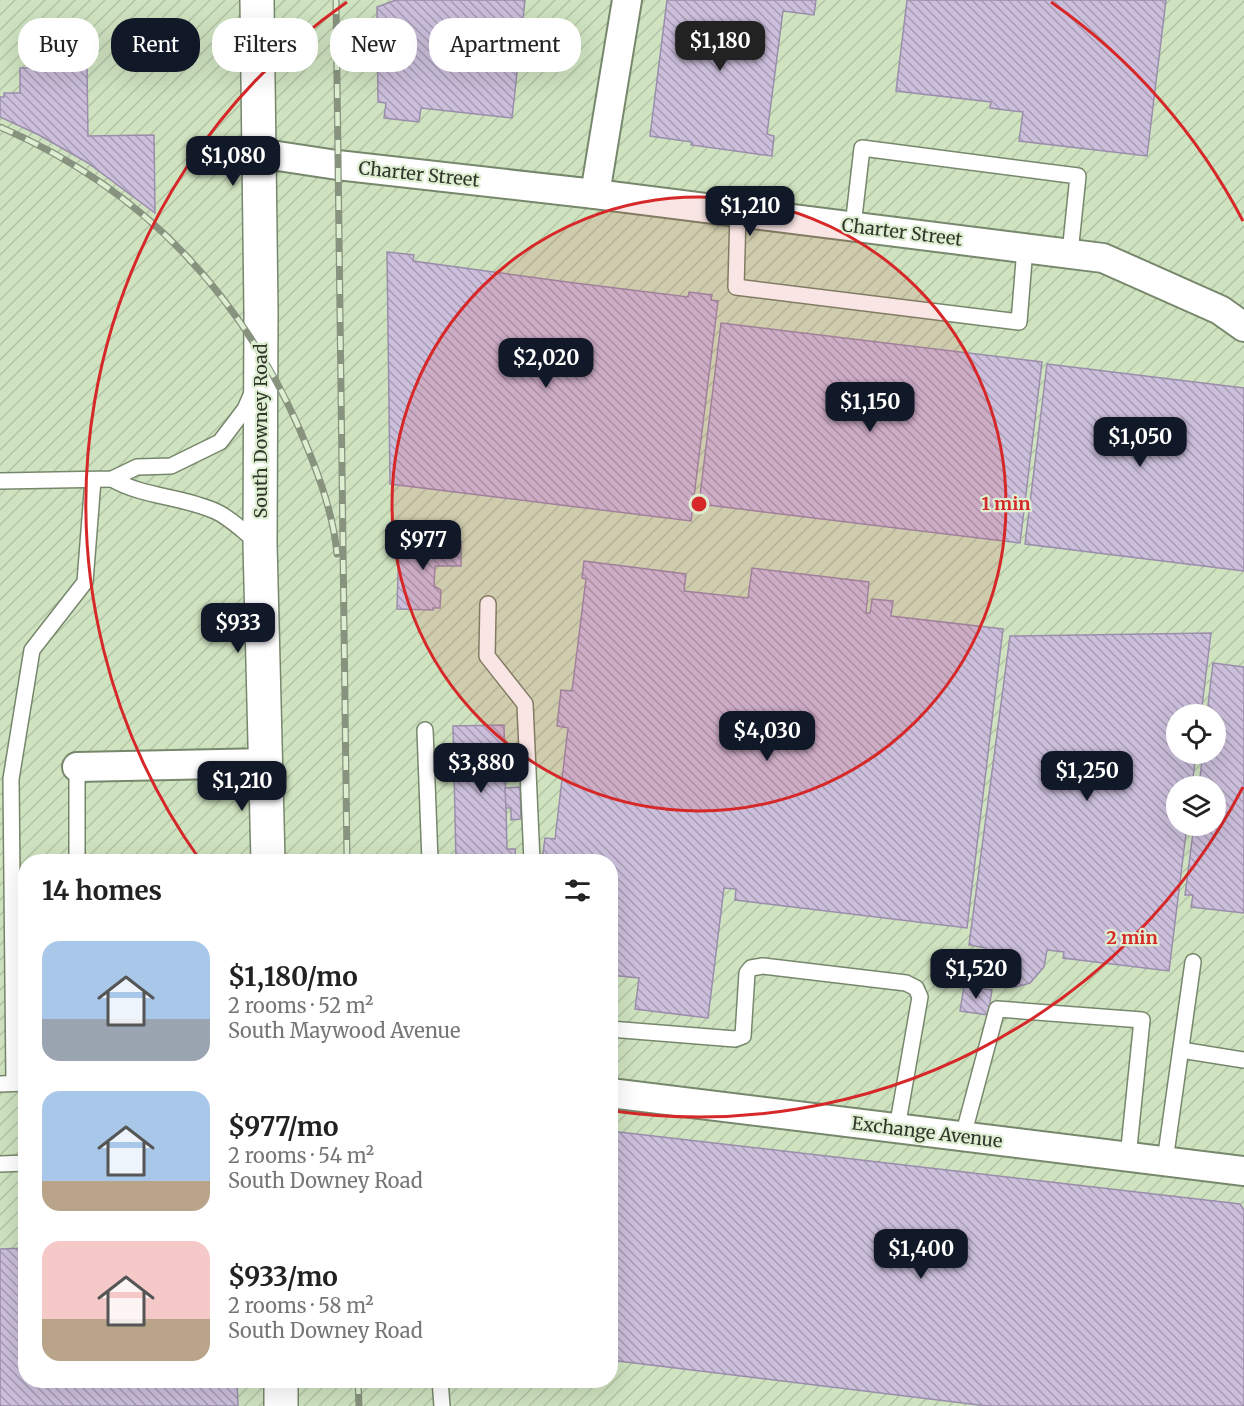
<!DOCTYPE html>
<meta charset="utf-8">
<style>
body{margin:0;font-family:Merriweather,serif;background:#f2f2f2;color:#222;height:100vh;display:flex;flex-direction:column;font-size:22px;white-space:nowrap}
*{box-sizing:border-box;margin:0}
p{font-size:20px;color:#767676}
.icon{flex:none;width:33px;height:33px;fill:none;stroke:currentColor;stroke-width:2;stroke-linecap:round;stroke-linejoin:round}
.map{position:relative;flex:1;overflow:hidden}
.drawer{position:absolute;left:18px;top:854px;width:600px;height:534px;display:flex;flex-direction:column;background:#fff;border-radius:24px;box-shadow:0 6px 24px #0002}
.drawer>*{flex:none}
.top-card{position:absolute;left:18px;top:18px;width:600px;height:54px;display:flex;gap:12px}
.fabs{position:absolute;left:1166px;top:704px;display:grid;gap:12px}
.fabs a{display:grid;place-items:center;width:60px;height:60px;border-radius:50%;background:#fff;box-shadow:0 6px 24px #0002;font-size:30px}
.price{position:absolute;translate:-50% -51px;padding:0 14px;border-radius:12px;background:#111827;color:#fff;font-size:20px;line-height:39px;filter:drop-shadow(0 2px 3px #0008)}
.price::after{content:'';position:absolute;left:50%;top:36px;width:18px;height:14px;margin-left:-9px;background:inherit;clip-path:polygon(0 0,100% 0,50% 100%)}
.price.selected{background:#222;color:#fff}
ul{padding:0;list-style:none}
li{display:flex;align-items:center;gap:18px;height:150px;padding:0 24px}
li span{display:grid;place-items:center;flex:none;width:168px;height:120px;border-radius:18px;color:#555}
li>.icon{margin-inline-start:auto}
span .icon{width:72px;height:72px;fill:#fffc;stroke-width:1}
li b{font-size:26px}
h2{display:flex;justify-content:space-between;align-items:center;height:72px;padding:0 24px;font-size:26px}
.pill{padding:0 21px;border-radius:24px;background:#fff;box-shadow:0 6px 24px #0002;font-size:21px;line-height:54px}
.pill.selected{background:#111827;color:#fff}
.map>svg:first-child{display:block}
</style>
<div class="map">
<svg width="1244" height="1406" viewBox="0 0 1244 1406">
<defs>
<pattern id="industrial-furrows" width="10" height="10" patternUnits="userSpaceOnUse" patternTransform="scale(1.5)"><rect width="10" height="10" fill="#cfe3c0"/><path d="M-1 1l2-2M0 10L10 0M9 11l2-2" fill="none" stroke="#b2c3a5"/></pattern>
<pattern id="building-back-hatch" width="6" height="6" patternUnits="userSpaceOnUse" patternTransform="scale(1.5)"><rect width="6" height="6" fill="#ccbfdc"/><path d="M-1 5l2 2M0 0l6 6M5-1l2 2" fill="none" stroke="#a69cb3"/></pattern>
</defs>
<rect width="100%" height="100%" fill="#ddeed1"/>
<!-- industrial -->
<path fill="url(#industrial-furrows)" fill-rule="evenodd" d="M0,0H1244V1406H0ZM1176,714H1215V753H1176ZM1176,786H1215V825H1176ZM26,861H610V1380H26Z"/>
<!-- building -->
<g fill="url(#building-back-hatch)" stroke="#9a8eaa" stroke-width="1.5">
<polygon points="396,0 525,0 512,118 421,108 419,122 384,118 386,103 378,102 377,7"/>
<polygon points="667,0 816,0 814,15 783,11 767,134 774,136 772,156 691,145 692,142 650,136"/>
<polygon points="907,0 1166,0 1147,156 1019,141 1023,112 990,108 991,102 896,91"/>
<polygon points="20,68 87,68 88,136 154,135 155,213 88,163 39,135 0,117 0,97 4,97 4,93 20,93"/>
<polygon points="387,252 414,255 413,261 567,282 688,297 689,292 712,295 711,300 718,301 691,521 390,484"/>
<polygon points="721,323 1042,362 1020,543 699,504"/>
<polygon points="1047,364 1244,388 1244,571 1025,544"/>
<polygon points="399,539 461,541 461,566 435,566 434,586 441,590 440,608 433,608 433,610 397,609"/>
<polygon points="584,561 686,574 684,591 748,598 752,568 869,582 866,613 870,613 872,599 893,601 891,616 1003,629 967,928 735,900 736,889 724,888 708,1018 635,1009 639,978 610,975 610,861 542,861 545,838 555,839 568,728 557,726 561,690 572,691 586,579 582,578"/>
<polygon points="1211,633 1201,714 1176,714 1176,753 1196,753 1192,786 1176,786 1176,825 1187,825 1169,971 1063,958 1064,952 1047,950 1044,967 1030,983 1016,987 1001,984 989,972 985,959 986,948 969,945 1010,636"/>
<polygon points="1213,663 1244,667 1244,913 1191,907 1193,895 1185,895 1194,825 1215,825 1215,786 1199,786 1203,753 1215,753 1215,714 1207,714"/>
<polygon points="504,725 507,849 515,849 516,861 456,861 453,726"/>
<polygon points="520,787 521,819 511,820 511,808 506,808 505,788"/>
<polygon points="964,986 992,990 988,1015 960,1011"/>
<polygon points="610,1131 1240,1204 1244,1210 1244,1406 987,1406 610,1360"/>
<polygon points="26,1248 26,1380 237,1380 238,1406 0,1406 0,1249"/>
</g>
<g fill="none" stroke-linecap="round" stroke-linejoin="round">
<defs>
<g id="service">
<polyline points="738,212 736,287 1019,322 1025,248"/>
<polyline points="853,226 862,148 1078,176 1070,253"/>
<path d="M112,479C143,497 181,496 215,511C231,518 246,534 260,544"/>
<polyline points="0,481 112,479 137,467 171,466 220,442 245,409 252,393"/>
<polyline points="488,604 487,656 525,704 532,861"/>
<polyline points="425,730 430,861"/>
<polyline points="77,861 77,767"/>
<polyline points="610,1029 735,1039 743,1036 747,973 751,968 763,966 906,983 916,988 920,997 897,1128"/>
<polyline points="1181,1050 1244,1060"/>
<polyline points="14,1083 11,779 32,650 85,582 93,480"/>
<polyline points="0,1084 26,1083"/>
<polyline points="963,1136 997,1009 1142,1020 1128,1157"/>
<polyline points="1165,1161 1193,962"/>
<polyline points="0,1164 26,1163"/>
<polyline points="440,1380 442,1406"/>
</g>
<g id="minor">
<polyline points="258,153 337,165 595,194 1103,258 1220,310 1244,327"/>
<polyline points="595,194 627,0"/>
<polyline points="77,767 267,763"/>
<polyline points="610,1093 1244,1171"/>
</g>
<g id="secondary">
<polyline points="257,0 261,312 260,544 268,861"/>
<polyline points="281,1380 281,1406"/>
</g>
</defs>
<!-- service casing -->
<use href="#service" stroke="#77876c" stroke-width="18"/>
<!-- minor casing -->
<use href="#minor" stroke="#77876c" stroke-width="32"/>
<!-- secondary casing -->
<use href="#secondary" stroke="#77876c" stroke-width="36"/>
<!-- service -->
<use href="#service" stroke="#fff" stroke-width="15"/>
<!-- minor -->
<use href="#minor" stroke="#fff" stroke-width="28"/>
<!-- secondary -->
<use href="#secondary" stroke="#fff" stroke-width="33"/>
<defs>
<g id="rail">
<polyline points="336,0 347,861"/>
<path d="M0,127C139,187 238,290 299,428C316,467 333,511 337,554"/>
<polyline points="358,1380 359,1406"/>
</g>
</defs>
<!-- rail casing -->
<use href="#rail" stroke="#87937f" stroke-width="7"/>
<!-- rail -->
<use href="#rail" stroke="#ddeed1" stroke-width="4.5" stroke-dasharray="14" stroke-linecap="butt"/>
</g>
<!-- distance rings -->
<circle cx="699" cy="504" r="307" fill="#d62828" fill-opacity=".12"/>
<g fill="none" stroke="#d62828" stroke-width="3">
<circle cx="699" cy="504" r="307"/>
<path d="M1243 787A613 613 0 0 1 614 1111M200 860A613 613 0 0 1 347 2M1051 2A613 613 0 0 1 1243 221"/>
</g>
<g text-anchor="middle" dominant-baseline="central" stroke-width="4.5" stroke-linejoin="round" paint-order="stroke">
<!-- street labels -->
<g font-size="18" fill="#30362b" stroke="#ddeed1">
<text transform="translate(419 174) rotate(6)">Charter Street</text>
<text transform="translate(902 232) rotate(7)">Charter Street</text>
<text transform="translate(260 431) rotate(-90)">South Downey Road</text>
<text transform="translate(927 1132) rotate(7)">Exchange Avenue</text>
</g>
</g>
<circle cx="699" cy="504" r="9" fill="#d62828" stroke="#ddeed1" stroke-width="3"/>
<g font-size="18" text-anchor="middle" font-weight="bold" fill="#d62828" stroke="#ddeed1" stroke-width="4.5" stroke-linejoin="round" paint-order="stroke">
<text x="1006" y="510">1 min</text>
<text x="1132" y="944">2 min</text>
</g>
</svg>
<div class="fabs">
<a><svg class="icon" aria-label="locate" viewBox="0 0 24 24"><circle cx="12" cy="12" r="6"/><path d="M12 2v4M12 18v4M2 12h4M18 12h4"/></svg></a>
<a><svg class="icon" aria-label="layers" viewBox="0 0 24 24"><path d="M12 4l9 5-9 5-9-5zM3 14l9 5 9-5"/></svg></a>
</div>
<b class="price selected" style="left:720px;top:72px">$1,180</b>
<b class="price" style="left:233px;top:187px">$1,080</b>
<b class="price" style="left:750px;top:237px">$1,210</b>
<b class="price" style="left:546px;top:389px">$2,020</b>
<b class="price" style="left:870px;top:433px">$1,150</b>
<b class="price" style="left:1140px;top:468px">$1,050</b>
<b class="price" style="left:423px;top:571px">$977</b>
<b class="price" style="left:238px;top:654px">$933</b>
<b class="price" style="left:767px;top:762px">$4,030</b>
<b class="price" style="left:481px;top:794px">$3,880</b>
<b class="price" style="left:1087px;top:802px">$1,250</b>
<b class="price" style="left:242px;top:812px">$1,210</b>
<b class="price" style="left:976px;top:1000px">$1,520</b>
<b class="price" style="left:921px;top:1280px">$1,400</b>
<div class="top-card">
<a class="pill">Buy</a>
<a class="pill selected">Rent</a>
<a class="pill">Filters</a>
<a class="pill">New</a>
<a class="pill">Apartment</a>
</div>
<section class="drawer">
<h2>14 homes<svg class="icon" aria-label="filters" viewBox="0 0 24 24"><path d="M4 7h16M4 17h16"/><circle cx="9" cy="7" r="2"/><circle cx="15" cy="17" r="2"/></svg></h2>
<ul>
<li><span style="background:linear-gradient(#a9c7e8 65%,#9aa5b1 0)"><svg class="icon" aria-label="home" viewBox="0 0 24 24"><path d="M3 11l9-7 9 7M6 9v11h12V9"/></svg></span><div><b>$1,180/mo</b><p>2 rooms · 52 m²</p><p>South Maywood Avenue</p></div></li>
<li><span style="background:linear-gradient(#a9c7e8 75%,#b9a48a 0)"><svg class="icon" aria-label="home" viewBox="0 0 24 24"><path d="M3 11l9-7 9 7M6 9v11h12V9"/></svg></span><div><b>$977/mo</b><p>2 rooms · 54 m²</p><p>South Downey Road</p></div></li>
<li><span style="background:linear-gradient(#f6c9c9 65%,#b9a48a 0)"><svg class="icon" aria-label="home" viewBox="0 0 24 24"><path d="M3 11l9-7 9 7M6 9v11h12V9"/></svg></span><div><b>$933/mo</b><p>2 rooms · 58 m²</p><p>South Downey Road</p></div></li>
</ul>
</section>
</div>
